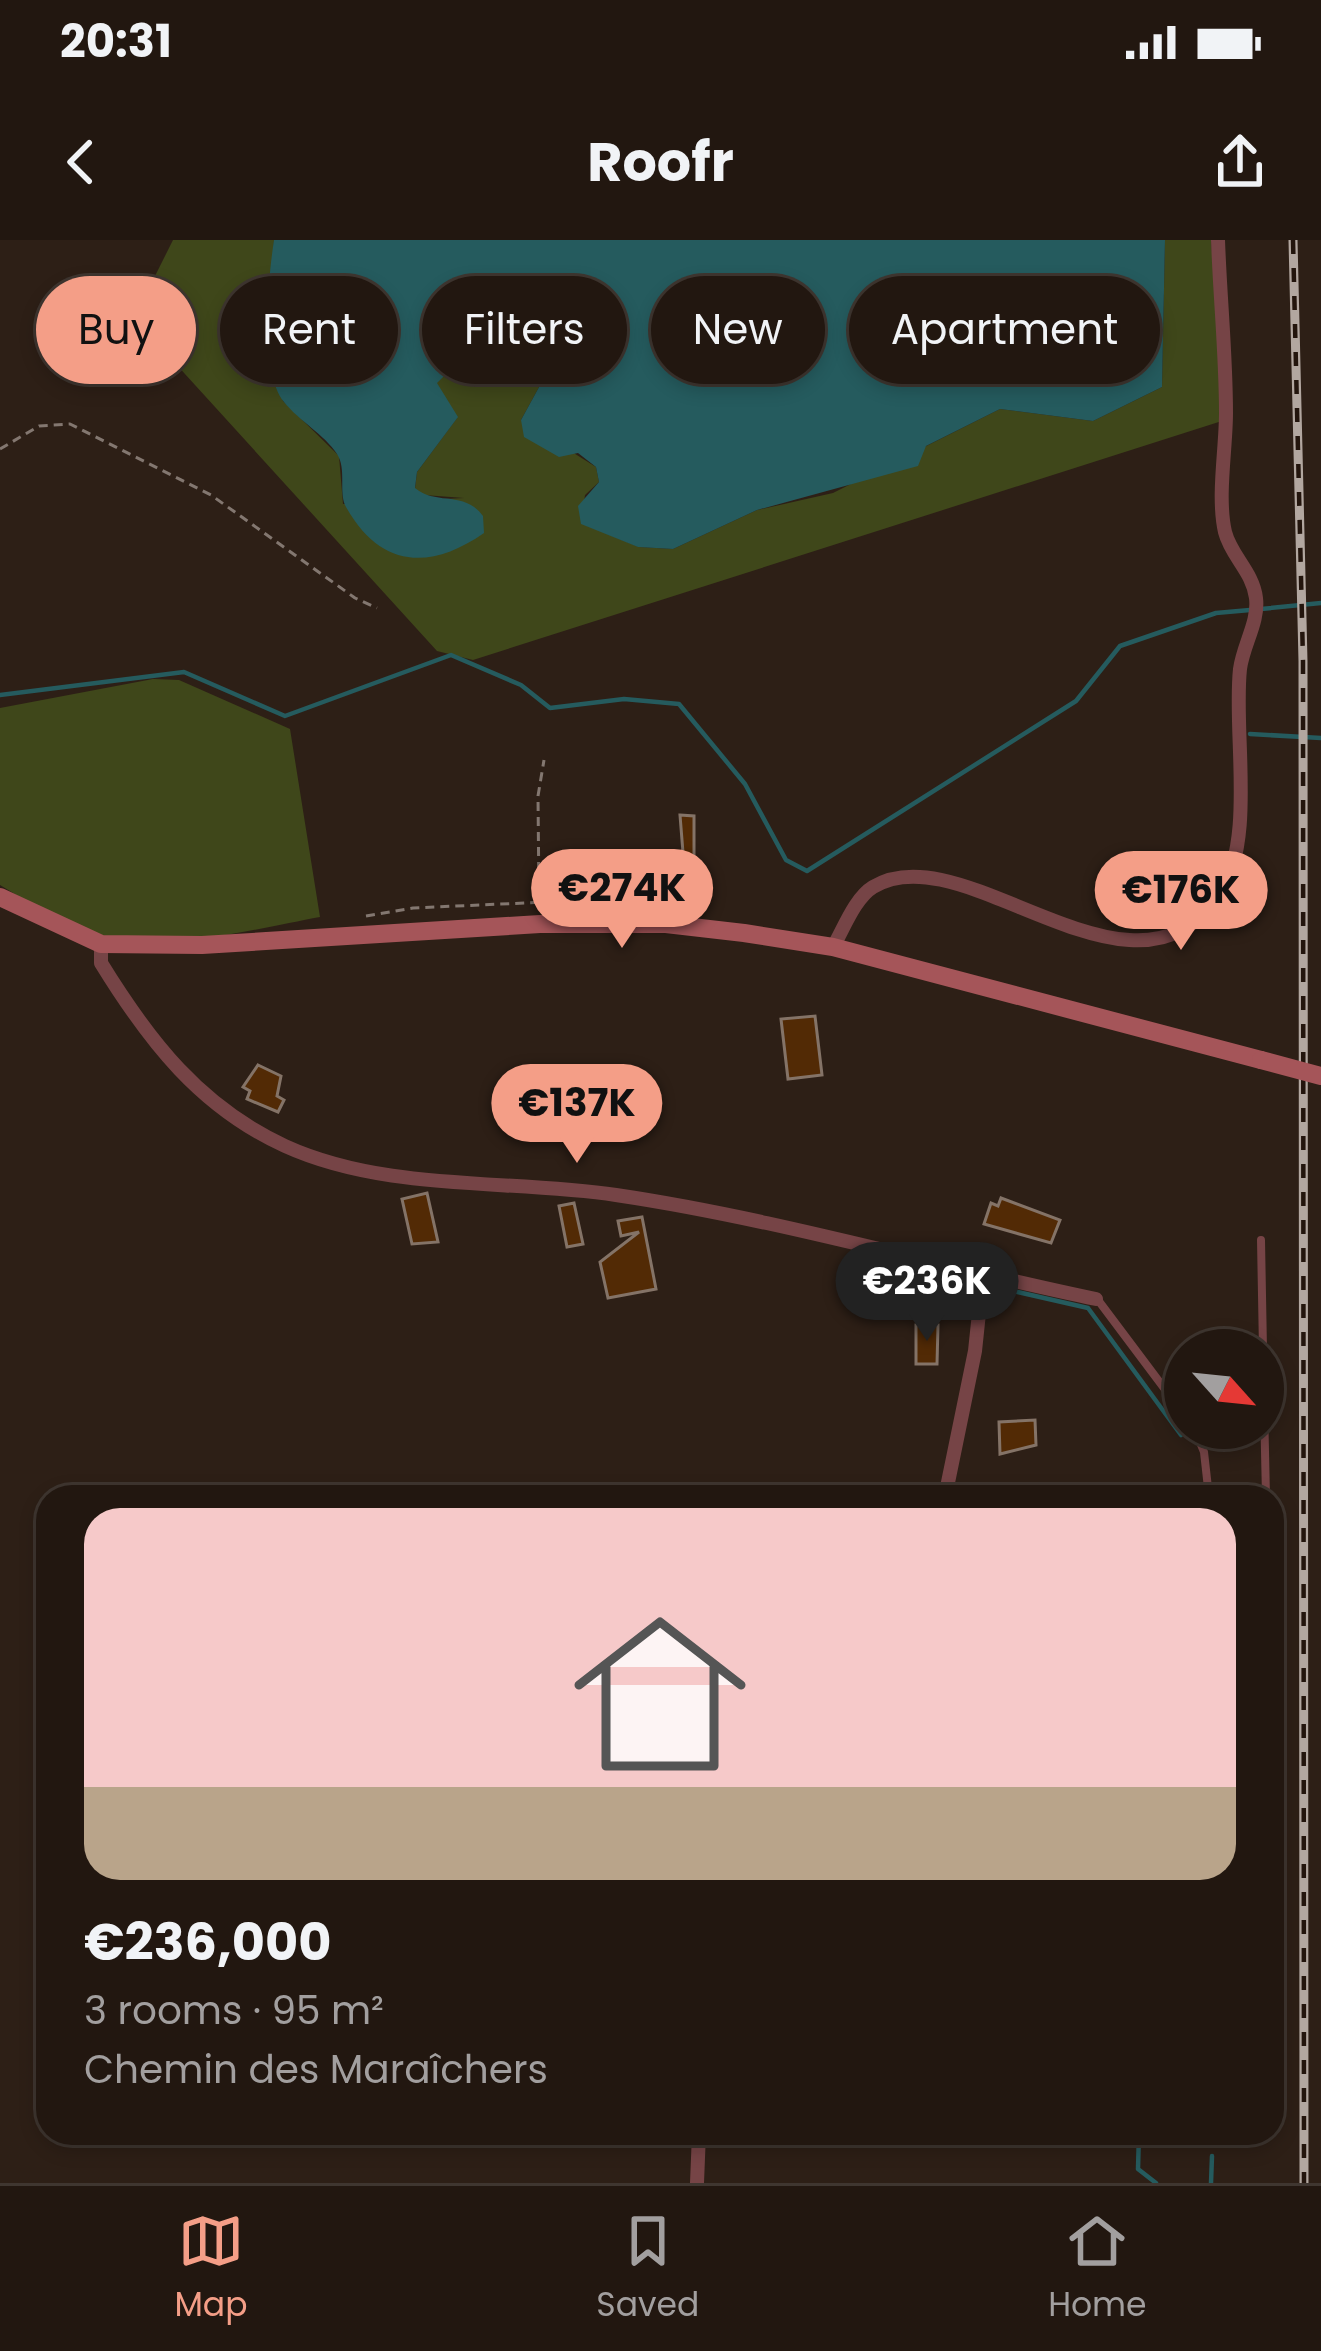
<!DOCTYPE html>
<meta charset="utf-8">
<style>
body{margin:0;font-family:Poppins,sans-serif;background:#2e241e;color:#f1f3f6;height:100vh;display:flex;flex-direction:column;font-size:45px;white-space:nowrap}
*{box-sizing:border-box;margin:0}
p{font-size:39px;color:#a29f9f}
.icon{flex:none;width:66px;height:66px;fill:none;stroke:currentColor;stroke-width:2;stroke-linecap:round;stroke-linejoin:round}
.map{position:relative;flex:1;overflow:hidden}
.details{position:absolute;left:36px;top:1245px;width:1248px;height:660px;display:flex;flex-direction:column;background:#221710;border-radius:36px;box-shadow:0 6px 18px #0003,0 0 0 3px #3f3630}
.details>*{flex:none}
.banner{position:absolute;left:36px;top:36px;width:1251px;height:108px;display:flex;gap:24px}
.needle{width:78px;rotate:117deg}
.tools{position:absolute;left:1164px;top:1089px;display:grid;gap:24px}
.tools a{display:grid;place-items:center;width:120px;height:120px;border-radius:50%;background:#221710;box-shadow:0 6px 18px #0003,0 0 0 3px #3f3630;font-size:60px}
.price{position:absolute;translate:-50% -102px;padding:0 27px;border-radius:42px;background:#f49e87;color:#111;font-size:39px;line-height:78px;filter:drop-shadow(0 3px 6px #0008)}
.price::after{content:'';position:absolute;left:50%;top:72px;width:36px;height:27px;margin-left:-18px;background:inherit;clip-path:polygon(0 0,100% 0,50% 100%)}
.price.on{background:#222;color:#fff}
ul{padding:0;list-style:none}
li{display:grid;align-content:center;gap:24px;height:636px;padding:0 48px}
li+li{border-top:3px solid #3f3630}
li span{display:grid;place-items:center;height:372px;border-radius:36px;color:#555}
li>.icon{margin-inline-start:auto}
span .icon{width:216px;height:216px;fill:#fffc;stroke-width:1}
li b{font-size:51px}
.chip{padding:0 42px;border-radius:54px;background:#221710;box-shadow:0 6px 18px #0003,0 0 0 3px #3f3630;font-size:42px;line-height:108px}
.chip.on{background:#f49e87;color:#111}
.status{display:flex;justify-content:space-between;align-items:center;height:84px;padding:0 60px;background:#221710;direction:ltr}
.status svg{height:33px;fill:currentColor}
header{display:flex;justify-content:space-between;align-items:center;height:156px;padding:0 48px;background:#221710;font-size:54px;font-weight:700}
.tab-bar{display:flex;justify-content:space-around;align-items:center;height:168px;border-top:3px solid #3f3630;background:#221710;font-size:33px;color:#a29f9f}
.tab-bar a{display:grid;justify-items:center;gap:6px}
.tab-bar .on{color:#f49e87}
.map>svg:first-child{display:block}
</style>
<div class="status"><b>20:31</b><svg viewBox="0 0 49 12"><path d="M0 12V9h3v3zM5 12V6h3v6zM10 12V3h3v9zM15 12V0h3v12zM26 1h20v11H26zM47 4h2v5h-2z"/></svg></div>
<header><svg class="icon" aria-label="back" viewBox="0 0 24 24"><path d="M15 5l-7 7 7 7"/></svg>Roofr<svg class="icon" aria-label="share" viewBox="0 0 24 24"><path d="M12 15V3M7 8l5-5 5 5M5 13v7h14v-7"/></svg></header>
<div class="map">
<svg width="1321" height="1943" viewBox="0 0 1321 1943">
<rect width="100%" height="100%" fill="#2d1f16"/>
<!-- green -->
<g fill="#3f471a">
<polygon points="173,0 274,0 269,119 283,161 339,216 343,264 464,258 424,255 415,249 417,232 457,178 436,143 497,84 545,107 544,138 521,180 596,227 599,242 585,255 581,283 639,307 673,309 757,270 833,253 1000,169 1093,181 1162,147 1165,0 1211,0 1225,180 473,420 437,411 134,78"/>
<path d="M153,439L179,440L290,489L320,677C260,688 158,714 99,697C63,686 32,664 0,645V468Z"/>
</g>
<!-- water -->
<path fill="#255b5e" d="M274,0H1165L1162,147L1093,181L1000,169L926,206L918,226L757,270L673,309L638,307L581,284L578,266L599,242L596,227L578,213L559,217L524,197L521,180L544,138V107L497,84L437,143L458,177L417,232L415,248C437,266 464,250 483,276L484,293C431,330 381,329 346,267C338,253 347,229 337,214C324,194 299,181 284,162C259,131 268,39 274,0Z"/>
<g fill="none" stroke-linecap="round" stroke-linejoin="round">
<!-- stream -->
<g stroke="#255b5e" stroke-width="4.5">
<polyline points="1261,369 1321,363"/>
<polyline points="0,455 184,432 285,476 451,415 521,445 550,468 624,459 679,464 745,544 786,620 807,631 1076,461 1120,406 1216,373 1250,370"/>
<polyline points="1250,494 1321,498"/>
<polyline points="991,1046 1088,1068 1181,1195"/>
<polyline points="1139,1893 1138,1929 1156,1943"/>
<polyline points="1211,1943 1212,1916"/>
</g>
</g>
<!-- building -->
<g fill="#522a05" stroke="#847367" stroke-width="3">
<polygon points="680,575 694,576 694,649 686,650"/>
<polygon points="558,621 607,622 607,645 558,645"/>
<polygon points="815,776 822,835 788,839 781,779"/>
<polygon points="258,825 281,836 277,856 284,860 278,872 247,859 250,851 243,847"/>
<polygon points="427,953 438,1002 412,1004 402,959"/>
<polygon points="1001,958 1060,980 1051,1003 984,984 991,963 998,966"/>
<polygon points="574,963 583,1004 567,1007 559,966"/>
<polygon points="642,977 656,1049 608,1058 600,1022 639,992 621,996 618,981"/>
<polygon points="916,1085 938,1085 937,1124 916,1124"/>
<polygon points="1035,1180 1036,1205 1000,1214 999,1182"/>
</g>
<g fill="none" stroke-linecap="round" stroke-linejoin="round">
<!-- path -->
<g stroke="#837770" stroke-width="3" stroke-dasharray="9 6" stroke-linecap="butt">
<polyline points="0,209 39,186 70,184 211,255 355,358 377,368"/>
<polyline points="539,661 538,556 544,520"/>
<polyline points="366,676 413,668 680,656"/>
</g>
<!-- lane -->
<g stroke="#764446" stroke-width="8">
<polyline points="1261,1000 1263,1110"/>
<polyline points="1098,1060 1185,1176"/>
<polyline points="1263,1120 1266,1257"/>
<polyline points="1194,1188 1204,1212 1209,1257"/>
<polyline points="1164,1893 1168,1904"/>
</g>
<!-- street -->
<g stroke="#764446" stroke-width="14">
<path d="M101,704V723C149,801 200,867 285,906C386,952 508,939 616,955C778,979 936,1026 1096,1059"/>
<path d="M833,707C844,688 855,658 873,647C964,591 1134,785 1220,654C1256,599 1233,493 1240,429C1243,405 1259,382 1256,358C1253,332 1231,316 1225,292C1217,257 1226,209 1226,173C1226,115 1220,58 1218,0"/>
<polyline points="945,1257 975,1111 983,1035"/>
<polyline points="697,1943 699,1893"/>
</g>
<!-- secondary -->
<polyline stroke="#a55559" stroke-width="18" points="0,657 101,704 202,705 540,684 666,684 744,693 833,707 1261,820"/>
<defs>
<polyline id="rail" points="1293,0 1303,421 1304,1943"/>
</defs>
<!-- rail casing -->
<use href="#rail" stroke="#b2a7a0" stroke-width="9"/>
<!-- rail -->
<use href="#rail" stroke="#23150d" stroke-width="4.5" stroke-dasharray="14" stroke-linecap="butt"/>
<!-- secondary-bridge -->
<polyline stroke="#a55559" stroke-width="18" points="1261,820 1321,836"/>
</g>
</svg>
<div class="tools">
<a><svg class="needle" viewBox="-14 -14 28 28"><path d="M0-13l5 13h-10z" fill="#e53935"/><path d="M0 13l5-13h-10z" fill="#a29f9f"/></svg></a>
</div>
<b class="price" style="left:622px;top:711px">€274K</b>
<b class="price" style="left:1181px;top:713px">€176K</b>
<b class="price" style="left:577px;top:926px">€137K</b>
<b class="price on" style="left:927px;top:1104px">€236K</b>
<div class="banner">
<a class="chip on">Buy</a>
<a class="chip">Rent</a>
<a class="chip">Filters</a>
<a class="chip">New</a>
<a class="chip">Apartment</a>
</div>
<section class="details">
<ul>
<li><span style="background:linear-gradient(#f6c9c9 75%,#b9a48a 0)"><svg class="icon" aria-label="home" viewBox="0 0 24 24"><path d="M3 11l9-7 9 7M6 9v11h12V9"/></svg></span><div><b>€236,000</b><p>3 rooms · 95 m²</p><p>Chemin des Maraîchers</p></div></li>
</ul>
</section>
</div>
<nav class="tab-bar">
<a class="on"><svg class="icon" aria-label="map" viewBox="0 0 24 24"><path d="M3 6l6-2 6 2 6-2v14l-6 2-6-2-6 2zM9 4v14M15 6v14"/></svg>Map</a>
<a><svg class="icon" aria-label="saved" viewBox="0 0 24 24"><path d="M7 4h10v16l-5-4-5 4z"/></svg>Saved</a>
<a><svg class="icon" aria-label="home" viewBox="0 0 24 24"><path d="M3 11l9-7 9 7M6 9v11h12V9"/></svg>Home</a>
</nav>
